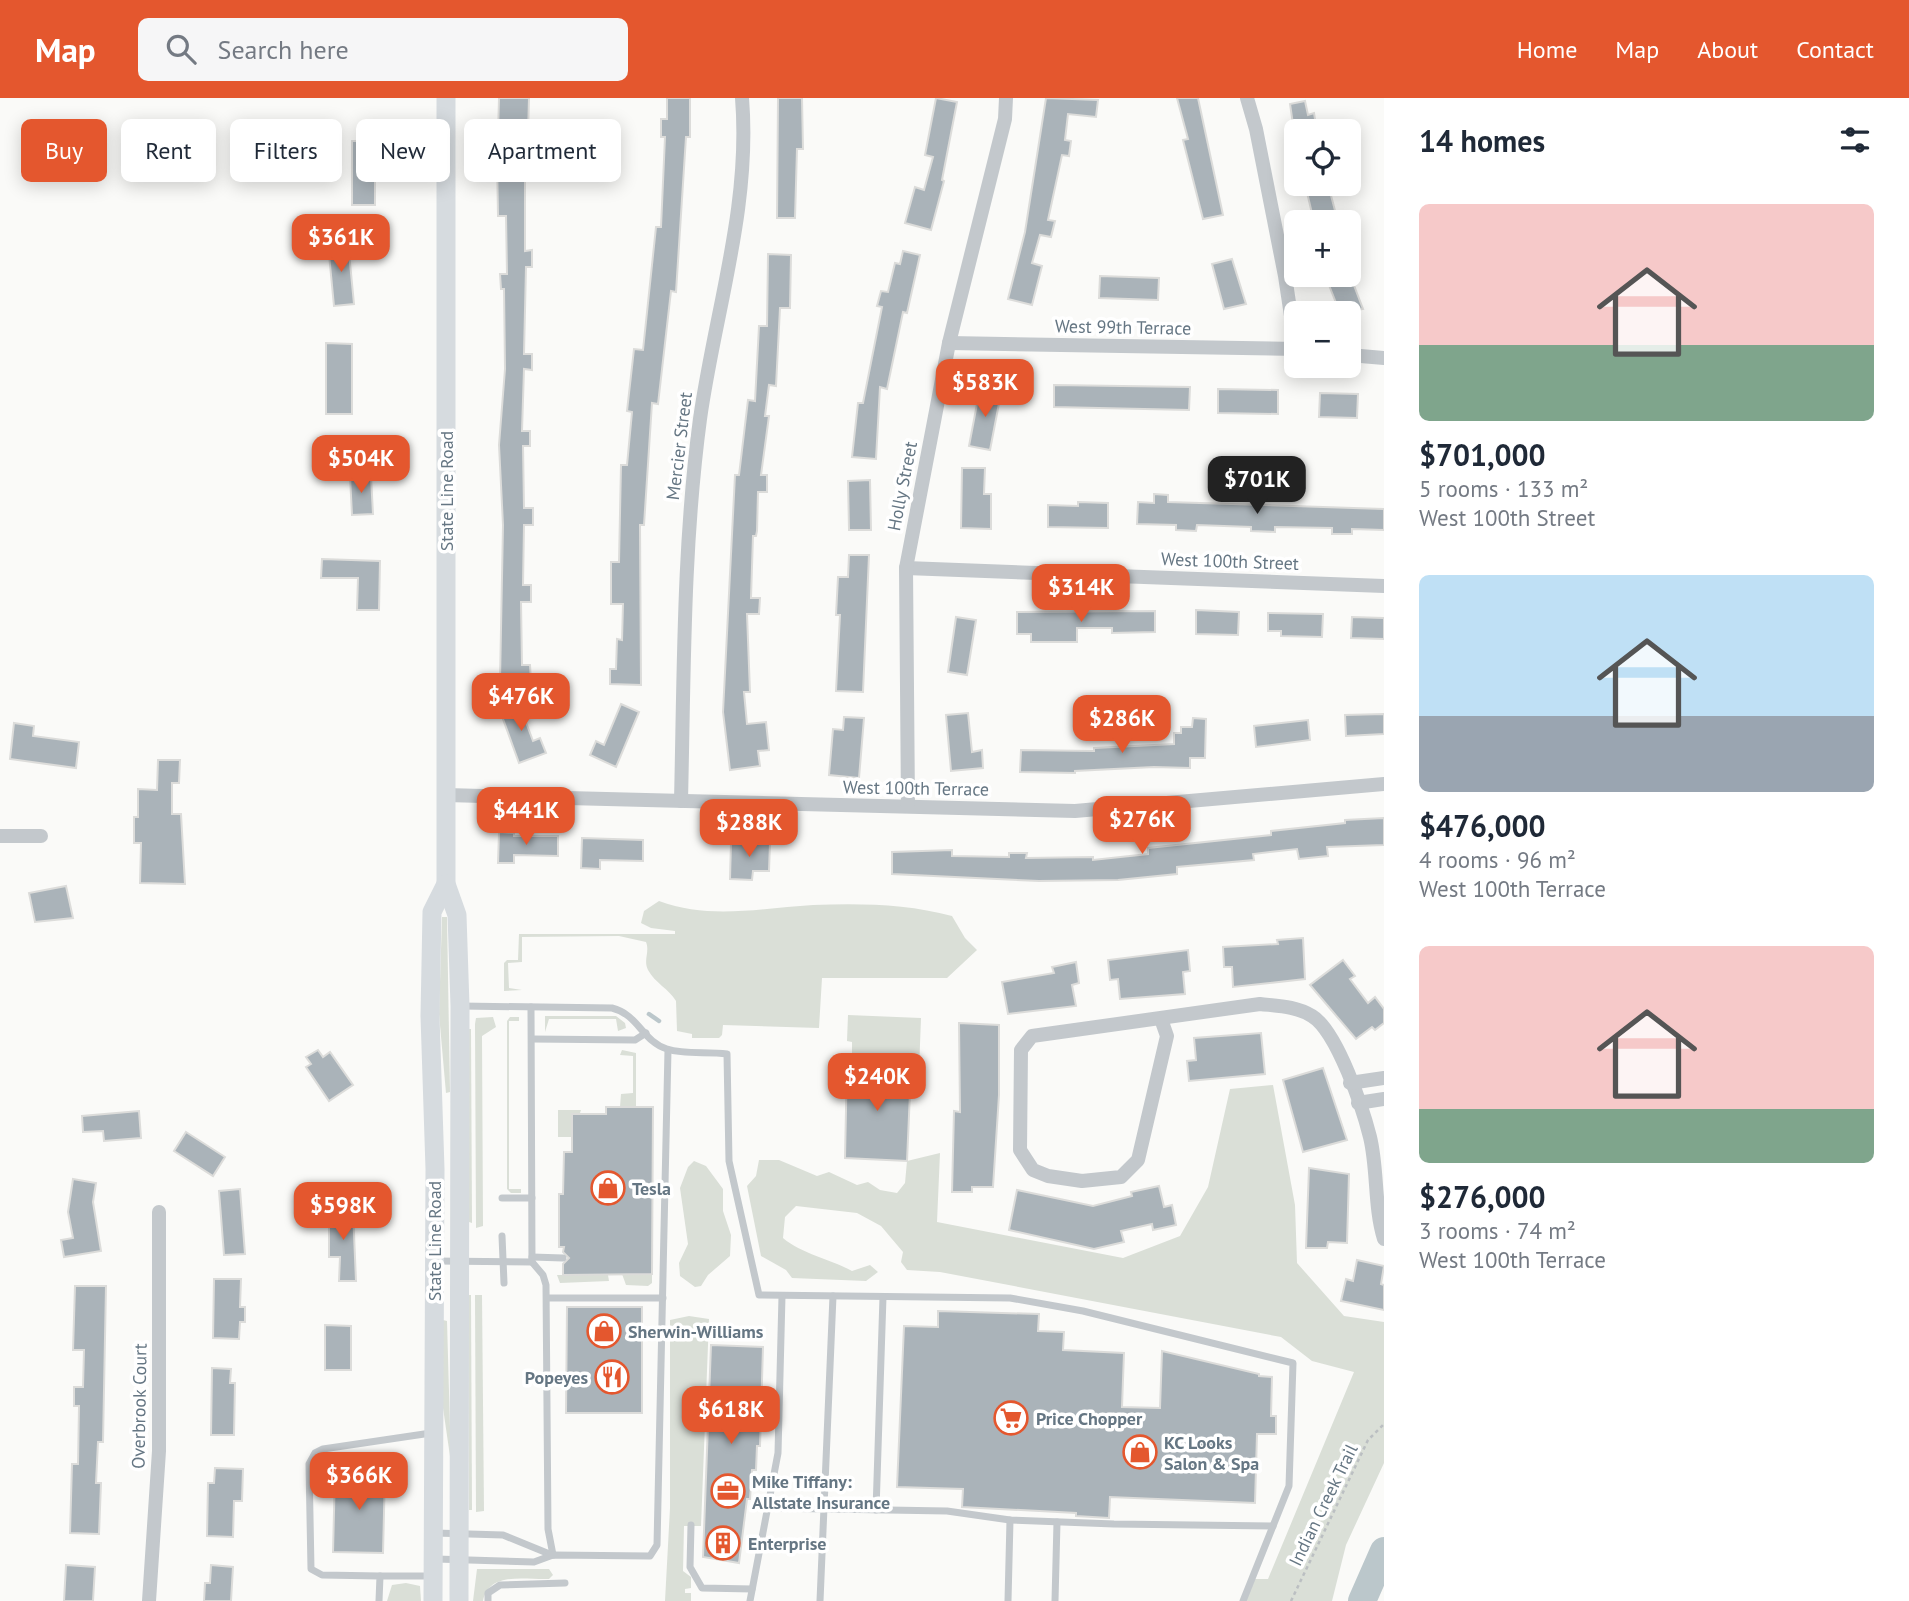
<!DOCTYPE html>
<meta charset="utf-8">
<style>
body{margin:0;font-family:"PT Sans",sans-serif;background:#f6f6f7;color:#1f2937;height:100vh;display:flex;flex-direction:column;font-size:26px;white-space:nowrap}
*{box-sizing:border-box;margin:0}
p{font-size:23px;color:#747a83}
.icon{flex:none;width:38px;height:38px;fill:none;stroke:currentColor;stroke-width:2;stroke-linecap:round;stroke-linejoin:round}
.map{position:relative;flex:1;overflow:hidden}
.side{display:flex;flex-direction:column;background:#fff;width:525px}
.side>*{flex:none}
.top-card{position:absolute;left:21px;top:21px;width:665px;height:63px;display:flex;gap:14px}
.controls{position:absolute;left:1284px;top:21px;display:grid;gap:14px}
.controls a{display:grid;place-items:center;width:77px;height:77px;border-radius:10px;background:#fff;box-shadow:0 4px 18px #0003;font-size:35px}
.price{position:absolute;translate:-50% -60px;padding:0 16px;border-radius:14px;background:#e4572e;color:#fff;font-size:23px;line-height:46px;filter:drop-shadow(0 2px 4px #0008)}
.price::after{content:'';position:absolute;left:50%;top:42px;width:21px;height:16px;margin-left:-10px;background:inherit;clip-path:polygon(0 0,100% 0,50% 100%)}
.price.current{background:#222;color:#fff}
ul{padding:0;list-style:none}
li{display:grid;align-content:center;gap:14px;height:371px;padding:0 35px}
li span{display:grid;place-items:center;height:217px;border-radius:10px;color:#555}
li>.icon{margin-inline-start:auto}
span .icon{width:126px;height:126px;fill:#fffc;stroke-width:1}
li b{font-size:30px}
h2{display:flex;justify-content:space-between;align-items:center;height:84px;padding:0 35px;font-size:30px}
.tag{padding:0 24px;border-radius:10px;background:#fff;box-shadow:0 4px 18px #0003;font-size:24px;line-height:63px}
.tag.current{background:#e4572e;color:#fff}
header{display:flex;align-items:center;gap:42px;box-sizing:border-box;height:98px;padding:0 35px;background:#e4572e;color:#fff}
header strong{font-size:33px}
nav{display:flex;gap:38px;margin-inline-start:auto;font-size:24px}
.search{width:490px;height:63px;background:#f6f6f7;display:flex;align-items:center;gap:18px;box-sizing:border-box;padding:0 24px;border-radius:10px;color:#747a83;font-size:26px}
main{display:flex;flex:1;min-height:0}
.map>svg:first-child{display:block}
</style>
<header>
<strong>Map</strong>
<div class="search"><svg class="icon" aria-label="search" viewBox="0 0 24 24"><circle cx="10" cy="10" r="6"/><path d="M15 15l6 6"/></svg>Search here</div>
<nav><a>Home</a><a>Map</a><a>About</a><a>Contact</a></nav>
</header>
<main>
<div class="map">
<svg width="1384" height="1503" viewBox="0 0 1384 1503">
<rect width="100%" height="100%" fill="#fafaf8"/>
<!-- green -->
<g fill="#dadfd7">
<path d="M659,803C710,822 760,810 813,807C860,805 908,806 952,818L965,840L977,852L947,880H822L819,930L723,927L722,937L719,940H692V936L677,933L676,903C669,891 655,885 648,872C643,862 650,854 646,844L619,838L522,839V864L508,865L509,890L522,892L504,893V865L507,862H518L519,836H675V833L651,830L641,825L644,813Z"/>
<polygon points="442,819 447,819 450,994 446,995 439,916"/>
<polygon points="848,917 921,920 919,973 876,971 876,966 852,965 852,944 847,943"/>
<polygon points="545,918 616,918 625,925 626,930 618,933 616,921 549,921 545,934"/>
<polygon points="493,919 496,929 482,938 483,1128 476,1130 475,926 476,920"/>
<polygon points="510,919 519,919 519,923 509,923 509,1091 521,1091 521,1095 511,1095 507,1091 507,923"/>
<polygon points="468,931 471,931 472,1125 469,1124"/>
<polygon points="622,952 636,955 636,1009 620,1009 621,996 633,995 633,958 620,957"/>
<path d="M1273,987L1295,1107L1297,1165L1344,1218L1384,1224V1365L1346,1447L1332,1503H1246L1255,1481H1268L1354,1274L1312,1263L1281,1239L940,1174L907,1172L901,1164L903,1154L881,1128L857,1115L796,1108L785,1119L783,1140C802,1156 830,1161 852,1173L870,1167L878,1174L866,1183L792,1180L786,1172L761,1158L747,1088L756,1078L759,1062H779L817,1078L829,1074L857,1087L868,1084L880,1092L897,1095L905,1085L907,1063L940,1055L937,1124L1123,1160L1180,1138L1208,1089L1230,991Z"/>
<polygon points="558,1012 581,1012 572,1039 558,1039"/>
<polygon points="694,1063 706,1068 723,1091 723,1113 731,1137 730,1158 708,1177 701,1188 695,1189 680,1178 679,1165 688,1146 680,1090 688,1069"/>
<polygon points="622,1176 652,1176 652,1185 648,1188 626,1187"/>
<polygon points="557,1177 608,1177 609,1183 560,1185"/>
<polygon points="468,1197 471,1197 472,1412 469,1412"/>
<polygon points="475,1197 482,1197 484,1413 476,1414"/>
<polygon points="689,1218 709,1221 701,1428 684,1428 683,1473 691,1479 691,1490 685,1491 685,1495 691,1495 691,1503 665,1503 670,1410 670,1222"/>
<polygon points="443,1222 447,1223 451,1365 443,1310"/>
<path d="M477,1471H549L553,1477L549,1481C525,1482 489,1473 483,1503H473Z"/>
<polygon points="406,1485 420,1488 421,1503 387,1503 392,1487"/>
</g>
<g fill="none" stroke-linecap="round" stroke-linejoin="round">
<!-- stream -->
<polyline stroke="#bbc7cb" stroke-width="4.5" points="649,916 659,923"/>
<!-- river -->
<polyline stroke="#bbc7cb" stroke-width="28" points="1362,1503 1384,1453"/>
</g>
<!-- building -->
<g fill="#aab3b9" stroke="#dcdcda" stroke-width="2">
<polygon points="499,0 529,0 528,36 498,36"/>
<polygon points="667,0 690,0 690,39 686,39 676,194 671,193 658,306 652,305 644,427 640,427 641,587 610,586 610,571 616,571 617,541 622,542 623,506 611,506 611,464 619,464 621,367 627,367 632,314 627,313 634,251 643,252 656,129 661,129 665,39 661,39 661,21 667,21"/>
<polygon points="778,0 802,0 803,51 797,51 795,120 777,120"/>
<polygon points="936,0 957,4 942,82 944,83 931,132 905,125 915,89 924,92 933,59 925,57"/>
<polygon points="1046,0 1098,2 1096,19 1068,16 1065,42 1071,43 1069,58 1062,57 1048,122 1055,123 1051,139 1040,137 1032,165 1042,168 1032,207 1008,201 1025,134"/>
<polygon points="1177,0 1198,0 1223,117 1203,121 1183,42 1188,41"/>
<polygon points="1305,3 1308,17 1314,15 1317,33 1294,33 1290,6"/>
<rect x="352" y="43" width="23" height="64"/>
<polygon points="497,61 525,61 525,153 532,152 532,169 526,169 524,256 532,256 532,272 524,271 522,333 530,333 530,348 523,348 524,410 533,410 533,427 524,427 523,487 531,487 531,504 521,504 522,567 530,567 531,583 500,583 503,427 499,347 505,271 504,191 501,191 500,176 507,176 506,118 498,118"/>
<polygon points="1305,86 1328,86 1338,124 1314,124"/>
<polygon points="348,144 354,206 334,208 328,146"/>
<polygon points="903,153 920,157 907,215 903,214 887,291 880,289 876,361 852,359 858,305 863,305 882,209 877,208 881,193 888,194 895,165 900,166"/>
<polygon points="768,156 791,157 790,210 780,210 776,288 769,287 765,318 769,318 761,377 767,377 767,394 758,394 757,433 756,438 753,438 751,500 760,500 759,516 747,516 750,594 744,594 747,626 766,624 769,652 758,653 760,668 730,672 723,614 735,377 739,377 748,302 755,303 759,228 767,228"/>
<polygon points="1232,161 1246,206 1224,211 1212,166"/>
<polygon points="1325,177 1350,177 1363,211 1340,215"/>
<polygon points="1100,178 1159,180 1158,202 1099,200"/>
<polygon points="326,245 352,246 352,316 326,316"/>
<polygon points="1054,287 1190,289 1189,312 1054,309"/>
<polygon points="980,290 1001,295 990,352 969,348"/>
<polygon points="1218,291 1278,292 1278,316 1218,315"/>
<polygon points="1320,295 1358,296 1357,320 1319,319"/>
<polygon points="962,370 985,370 984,396 991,396 991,431 961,430"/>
<polygon points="350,378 371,378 373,416 352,417"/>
<polygon points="870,382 871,432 849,432 848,383"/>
<polygon points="1154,396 1168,397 1168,404 1384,411 1384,432 1352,431 1352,436 1332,436 1332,430 1275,429 1275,434 1251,433 1251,429 1197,427 1196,433 1176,432 1176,427 1137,426 1138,404 1154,405"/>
<polygon points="1078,404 1108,405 1108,430 1048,429 1048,407 1078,408"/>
<polygon points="849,457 869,457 863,594 836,593 840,517 836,517 838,479 848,479"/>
<polygon points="322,461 380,463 379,512 357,512 358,480 321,480"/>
<polygon points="1196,512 1239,514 1238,537 1196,536"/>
<polygon points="1155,513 1155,534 1112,535 1112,530 1077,530 1077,544 1031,544 1031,536 1017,536 1017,514"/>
<polygon points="1268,515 1323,516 1322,539 1281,538 1281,533 1268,533"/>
<polygon points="956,519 976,522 967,577 948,574"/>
<polygon points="1352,519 1384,520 1384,541 1351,540"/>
<polygon points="518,603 533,643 540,640 546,655 519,665 499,610"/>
<polygon points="621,606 639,614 616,669 590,657 596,643 604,647"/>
<polygon points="968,615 972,654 982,652 983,670 951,673 946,617"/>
<polygon points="1384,616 1384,636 1346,638 1345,617"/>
<polygon points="844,619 864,620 859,680 829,677 833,631 843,632"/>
<polygon points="1193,620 1206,621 1205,660 1190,660 1190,670 1154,669 1075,673 1075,675 1020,674 1021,652 1094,653 1094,650 1174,646 1174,635 1181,635 1181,629 1192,629"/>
<polygon points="1308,622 1310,642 1256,649 1254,628"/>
<polygon points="14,625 34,628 33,638 79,644 76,670 10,661"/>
<polygon points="158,662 180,662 179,685 172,685 172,716 181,716 185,786 140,785 141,745 134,745 134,719 138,719 138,691 157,692"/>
<polygon points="1384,720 1384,747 1327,749 1328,758 1299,761 1297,751 1253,756 1254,762 1177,769 1177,776 1118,782 1039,783 892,776 892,754 952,752 952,758 1009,759 1009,755 1027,755 1026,760 1093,759 1093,762 1148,756 1148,750 1271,737 1271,733 1345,725 1345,722"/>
<polygon points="499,734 514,735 514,738 558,738 558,758 514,757 514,765 498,765"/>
<polygon points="582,740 643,742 643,763 600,762 600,771 581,770"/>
<polygon points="731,744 770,745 769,773 753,773 752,782 730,781"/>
<polygon points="66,788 73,820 35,824 29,795"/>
<polygon points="1303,840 1305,881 1233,889 1232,869 1224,869 1223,849 1278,846 1277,842"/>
<polygon points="1188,852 1190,873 1183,874 1185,896 1120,901 1118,881 1110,882 1108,862"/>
<polygon points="1343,862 1355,878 1350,881 1368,905 1375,899 1384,911 1384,925 1375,932 1372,929 1356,941 1310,887"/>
<polygon points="1076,864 1079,885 1072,887 1076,908 1008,916 1002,884 1054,875 1052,869"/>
<polygon points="959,925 999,927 999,997 993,1089 972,1089 972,1094 952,1094 954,1013 960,1014"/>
<polygon points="1261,935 1265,976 1189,983 1187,963 1196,962 1194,940"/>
<polygon points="318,952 323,959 330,954 353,987 329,1003 306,969 311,966 306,959"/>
<polygon points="847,964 876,966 876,971 911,972 907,1063 845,1060"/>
<polygon points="1323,970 1347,1042 1303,1054 1283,982"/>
<polygon points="606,1009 653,1009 652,1176 563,1177 563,1166 569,1160 563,1154 564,1149 559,1149 559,1096 563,1096 564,1054 572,1054 572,1016 606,1016"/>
<polygon points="139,1013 141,1040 104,1043 103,1033 83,1034 82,1018"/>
<polygon points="186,1034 225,1059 213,1078 174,1053"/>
<polygon points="1309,1070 1349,1076 1347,1145 1328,1144 1327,1150 1306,1150"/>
<polygon points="73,1081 96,1085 93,1104 101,1153 64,1159 61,1142 73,1140 68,1114"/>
<polygon points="1159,1088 1164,1109 1172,1107 1176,1127 1153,1132 1152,1126 1121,1133 1124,1144 1094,1151 1009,1132 1017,1092 1093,1108 1132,1098 1131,1094"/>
<polygon points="240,1091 245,1156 224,1157 219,1093"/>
<polygon points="329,1111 353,1112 356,1183 339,1183 340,1159 329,1159"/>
<polygon points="1357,1162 1384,1168 1381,1186 1384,1187 1384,1212 1341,1203 1346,1181 1353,1183"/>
<polygon points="214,1181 241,1181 240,1209 245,1209 245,1224 240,1224 239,1241 213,1240"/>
<polygon points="75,1188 106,1188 103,1344 98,1344 96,1385 101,1385 99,1436 70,1435 72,1366 78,1366 79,1308 74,1308 74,1289 83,1289 84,1252 73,1252"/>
<polygon points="567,1209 642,1209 642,1315 566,1315"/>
<polygon points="938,1213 1039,1216 1038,1233 1064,1234 1063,1252 1124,1255 1122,1309 1160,1310 1162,1253 1259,1276 1259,1278 1272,1279 1271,1318 1276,1318 1276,1336 1257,1336 1255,1405 1110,1399 1109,1420 1076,1418 1076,1415 962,1409 963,1391 897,1389 904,1228 938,1229"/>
<polygon points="325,1227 351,1228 351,1272 325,1272"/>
<polygon points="711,1247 763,1249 760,1348 757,1348 756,1372 752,1372 750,1401 747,1401 739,1465 703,1459"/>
<polygon points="212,1270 231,1271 230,1285 235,1285 234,1337 211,1337"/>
<polygon points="215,1370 243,1371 242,1403 234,1403 233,1439 207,1438 208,1385 214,1385"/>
<polygon points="335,1374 385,1375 383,1455 333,1454"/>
<polygon points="66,1467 95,1469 93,1503 64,1503"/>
<polygon points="211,1467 233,1469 231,1503 204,1503 205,1485 210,1485"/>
</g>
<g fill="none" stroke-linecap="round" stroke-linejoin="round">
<!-- path -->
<polyline stroke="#bbbfc2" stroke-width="2.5" stroke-dasharray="3.5 3.5" stroke-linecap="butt" points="1291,1503 1368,1342 1384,1326"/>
<!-- lane -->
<g stroke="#c3c8cc" stroke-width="7">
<path d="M461,908L612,910C638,916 643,944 667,951C685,957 708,953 727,956L729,1063L759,1197L1010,1200L1083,1213L1293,1265L1289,1388L1243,1503"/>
<polyline points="531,909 532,1164 543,1177 546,1187 548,1431 553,1457"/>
<polyline points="532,941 635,942 646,935"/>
<polyline points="502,1100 532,1100"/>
<polyline points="502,1138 504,1185"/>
<polyline points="532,1159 563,1160"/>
<polyline points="435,1163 532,1164"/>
<polyline points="547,1200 663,1200"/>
<polyline points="768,1410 947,1413 1010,1422 1114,1426 1273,1428"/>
<polyline points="876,1412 883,1199"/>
<polyline points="691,1427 690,1469 702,1490 752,1491"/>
<polyline points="435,1435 503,1437 552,1457"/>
<polyline points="436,1461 534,1464 553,1457 650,1458 657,1447 668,952"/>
<polyline points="380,1478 432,1478"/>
<polyline points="379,1503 380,1478 322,1477 311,1471 309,1366 315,1355 323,1351 431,1335"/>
<polyline points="488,1503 488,1495 500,1487 565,1485"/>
<polyline points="750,1503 778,1355 782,1198"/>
<polyline points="820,1503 833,1198"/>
<polyline points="1008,1503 1010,1422"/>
<polyline points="1055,1503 1057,1424"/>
</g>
<!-- street -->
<g stroke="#c3c8cc" stroke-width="14">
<polyline points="1247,0 1256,31 1285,178 1296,251"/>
<polyline points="949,245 1297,251"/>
<polyline points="1349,257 1384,260"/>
<polyline points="906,470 1384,488"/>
<polyline points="446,697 1075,713 1384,686"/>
<path d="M681,703C684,576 683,448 700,321C715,214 751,109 742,0"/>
<polyline points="908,708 906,470 949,245 1005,21 1006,0"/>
<polyline points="0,738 41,738"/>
<path d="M1161,921L1167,938L1138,1062L1121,1079L1082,1083L1048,1078L1033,1072L1020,1052L1021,952L1032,938L1260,906C1278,908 1296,908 1312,918C1337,933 1363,1011 1370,1039C1378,1072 1374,1109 1384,1141"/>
<polyline points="1350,985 1384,980"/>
<polyline points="1358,1005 1384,1001"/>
<polyline points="149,1503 159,1353 159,1114"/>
</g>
<!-- secondary -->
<g stroke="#d6dbdf" stroke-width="19">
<polyline points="446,0 446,786 457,817 460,908 459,1503"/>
<polyline points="433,1503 435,1071 430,918 432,814 446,786"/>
</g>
</g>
<!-- icons -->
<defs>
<symbol id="shop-ring" viewBox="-11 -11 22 22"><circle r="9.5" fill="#fff" stroke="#e4572e" stroke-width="1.5"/><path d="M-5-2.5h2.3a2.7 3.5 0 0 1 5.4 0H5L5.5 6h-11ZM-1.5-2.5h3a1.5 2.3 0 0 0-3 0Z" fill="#e4572e"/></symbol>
<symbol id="restaurant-ring" viewBox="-11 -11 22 22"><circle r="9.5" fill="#fff" stroke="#e4572e" stroke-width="1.5"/><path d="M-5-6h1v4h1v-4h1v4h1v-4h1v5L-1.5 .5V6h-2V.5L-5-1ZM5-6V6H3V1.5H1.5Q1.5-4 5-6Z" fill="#e4572e"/></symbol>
<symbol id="supermarket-ring" viewBox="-11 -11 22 22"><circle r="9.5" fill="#fff" stroke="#e4572e" stroke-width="1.5"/><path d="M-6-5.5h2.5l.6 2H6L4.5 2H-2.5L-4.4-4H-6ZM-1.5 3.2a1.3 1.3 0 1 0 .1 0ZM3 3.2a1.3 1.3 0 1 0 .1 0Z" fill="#e4572e"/></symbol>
<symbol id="office-ring" viewBox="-11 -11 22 22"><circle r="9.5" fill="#fff" stroke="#e4572e" stroke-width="1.5"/><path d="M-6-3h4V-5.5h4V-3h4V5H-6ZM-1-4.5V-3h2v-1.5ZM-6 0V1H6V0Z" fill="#e4572e"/></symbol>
<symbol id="building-ring" viewBox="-11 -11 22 22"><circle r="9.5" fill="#fff" stroke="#e4572e" stroke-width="1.5"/><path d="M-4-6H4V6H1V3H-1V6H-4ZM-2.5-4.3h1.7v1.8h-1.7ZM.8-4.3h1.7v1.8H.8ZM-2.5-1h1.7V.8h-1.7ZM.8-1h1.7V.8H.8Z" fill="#e4572e"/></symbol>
</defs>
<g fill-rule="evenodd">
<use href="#shop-ring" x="589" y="1071" width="38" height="38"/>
<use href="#shop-ring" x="585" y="1214" width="38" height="38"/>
<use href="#restaurant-ring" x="593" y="1260" width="38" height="38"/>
<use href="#supermarket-ring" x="992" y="1301" width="38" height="38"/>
<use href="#shop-ring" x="1121" y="1335" width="38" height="38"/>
<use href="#office-ring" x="709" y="1374" width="38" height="38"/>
<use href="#building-ring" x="704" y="1426" width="38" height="38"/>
</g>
<g text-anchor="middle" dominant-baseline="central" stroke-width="7" stroke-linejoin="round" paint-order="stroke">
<!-- street labels -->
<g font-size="18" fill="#657683" stroke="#fff">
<text transform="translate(1123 229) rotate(1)">West 99th Terrace</text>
<text transform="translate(679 348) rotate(-83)">Mercier Street</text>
<text transform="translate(902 388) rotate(-79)">Holly Street</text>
<text transform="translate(446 393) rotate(-90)">State Line Road</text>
<text transform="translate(1230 463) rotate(2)">West 100th Street</text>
<text transform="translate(916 690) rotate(1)">West 100th Terrace</text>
<text transform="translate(434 1143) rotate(-90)">State Line Road</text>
<text transform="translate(139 1308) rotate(-89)">Overbrook Court</text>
<text transform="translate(1323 1407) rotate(-64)">Indian Creek Trail</text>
</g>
<!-- poi labels -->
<g font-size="18" font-weight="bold" fill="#657683" stroke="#fff" text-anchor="start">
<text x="632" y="1090">Tesla</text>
<text x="628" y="1233">Sherwin-Williams</text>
<text x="588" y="1279" text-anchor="end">Popeyes</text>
<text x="1036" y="1320">Price Chopper</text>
<text x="1164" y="1344">KC Looks<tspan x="1164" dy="21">Salon &amp; Spa</tspan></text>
<text x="752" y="1383">Mike Tiffany:<tspan x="752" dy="21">Allstate Insurance</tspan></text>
<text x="748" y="1445">Enterprise</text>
</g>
</g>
</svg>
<div class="controls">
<a><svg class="icon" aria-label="locate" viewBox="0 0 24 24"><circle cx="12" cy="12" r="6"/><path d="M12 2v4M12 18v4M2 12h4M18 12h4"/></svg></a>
<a>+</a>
<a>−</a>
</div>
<b class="price" style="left:341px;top:176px">$361K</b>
<b class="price" style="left:985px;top:321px">$583K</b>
<b class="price" style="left:361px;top:397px">$504K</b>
<b class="price current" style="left:1257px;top:418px">$701K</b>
<b class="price" style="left:1081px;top:526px">$314K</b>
<b class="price" style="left:521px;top:635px">$476K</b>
<b class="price" style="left:1122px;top:657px">$286K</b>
<b class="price" style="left:526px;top:749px">$441K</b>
<b class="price" style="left:1142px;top:758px">$276K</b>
<b class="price" style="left:749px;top:761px">$288K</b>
<b class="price" style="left:877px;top:1015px">$240K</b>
<b class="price" style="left:343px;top:1144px">$598K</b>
<b class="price" style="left:731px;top:1348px">$618K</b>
<b class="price" style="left:359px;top:1414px">$366K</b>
<div class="top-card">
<a class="tag current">Buy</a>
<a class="tag">Rent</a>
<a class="tag">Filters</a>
<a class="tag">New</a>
<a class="tag">Apartment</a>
</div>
</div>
<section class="side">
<h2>14 homes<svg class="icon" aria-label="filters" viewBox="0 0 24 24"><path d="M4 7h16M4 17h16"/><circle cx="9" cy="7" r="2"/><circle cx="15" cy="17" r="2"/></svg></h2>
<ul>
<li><span style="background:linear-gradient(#f6c9c9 65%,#7fa58c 0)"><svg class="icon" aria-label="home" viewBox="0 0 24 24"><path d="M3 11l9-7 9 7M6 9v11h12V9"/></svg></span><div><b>$701,000</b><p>5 rooms · 133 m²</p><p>West 100th Street</p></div></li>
<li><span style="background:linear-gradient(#bfe0f5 65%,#9aa5b1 0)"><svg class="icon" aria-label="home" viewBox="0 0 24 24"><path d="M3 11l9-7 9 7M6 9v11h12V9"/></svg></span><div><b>$476,000</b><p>4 rooms · 96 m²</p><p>West 100th Terrace</p></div></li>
<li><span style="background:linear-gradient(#f6c9c9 75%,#7fa58c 0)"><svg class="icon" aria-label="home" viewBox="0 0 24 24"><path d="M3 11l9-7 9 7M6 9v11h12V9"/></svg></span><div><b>$276,000</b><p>3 rooms · 74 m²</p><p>West 100th Terrace</p></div></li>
</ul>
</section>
</main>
